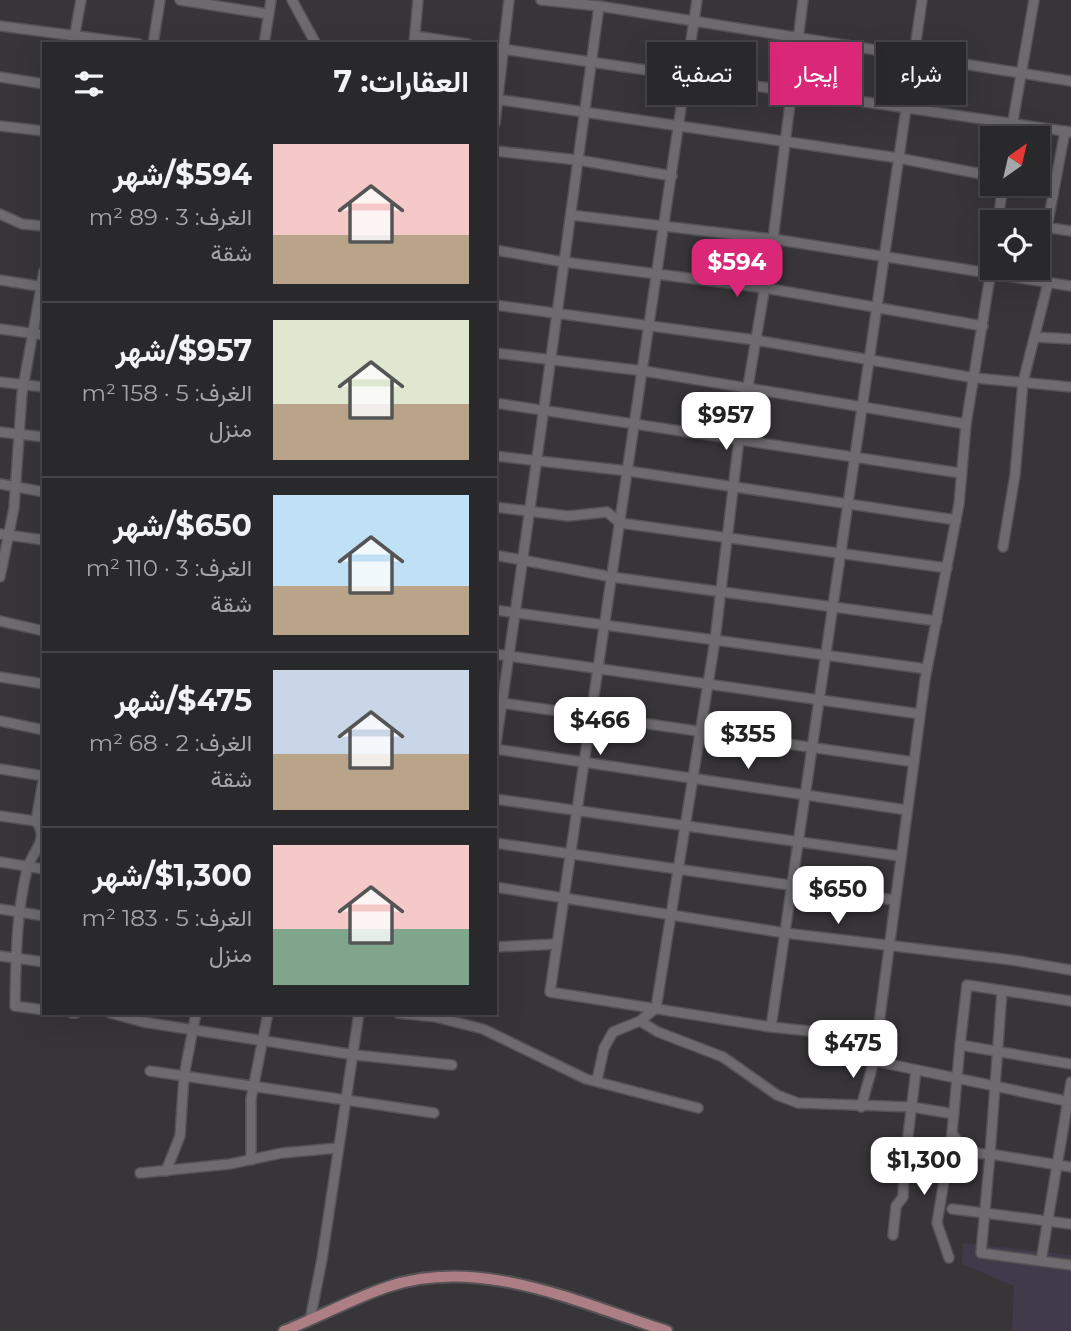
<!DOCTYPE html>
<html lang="ar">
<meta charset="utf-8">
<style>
body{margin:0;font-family:Montserrat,Vazirmatn,sans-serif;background:#313032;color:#f1f3f6;direction:rtl;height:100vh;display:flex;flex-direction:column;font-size:26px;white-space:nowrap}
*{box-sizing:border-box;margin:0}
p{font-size:23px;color:#a5a6a8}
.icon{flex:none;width:38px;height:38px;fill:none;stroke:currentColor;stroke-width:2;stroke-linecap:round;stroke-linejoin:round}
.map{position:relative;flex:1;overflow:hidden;direction:ltr}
.drawer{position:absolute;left:42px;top:42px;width:455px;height:973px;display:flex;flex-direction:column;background:#29282a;border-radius:0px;box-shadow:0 7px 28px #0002,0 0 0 2px #454447;direction:rtl}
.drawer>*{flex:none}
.guide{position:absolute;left:518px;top:42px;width:448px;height:63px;direction:rtl;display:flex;gap:14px}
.needle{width:46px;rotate:34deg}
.controls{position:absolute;left:980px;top:126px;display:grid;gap:14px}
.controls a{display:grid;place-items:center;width:70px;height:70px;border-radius:0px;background:#29282a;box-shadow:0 7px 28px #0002,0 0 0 2px #454447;font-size:35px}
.price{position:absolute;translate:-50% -60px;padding:0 16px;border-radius:14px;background:#fff;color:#222;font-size:23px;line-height:46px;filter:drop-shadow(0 2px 4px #0008)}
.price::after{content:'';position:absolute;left:50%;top:42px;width:21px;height:16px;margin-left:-10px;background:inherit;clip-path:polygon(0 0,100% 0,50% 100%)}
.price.current{background:#db2777;color:#fff}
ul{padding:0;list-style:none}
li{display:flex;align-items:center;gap:21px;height:175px;padding:0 28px}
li+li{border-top:2px solid #454447}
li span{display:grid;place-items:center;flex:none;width:196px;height:140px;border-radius:0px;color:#555}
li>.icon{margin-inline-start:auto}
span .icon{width:84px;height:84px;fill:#fffc;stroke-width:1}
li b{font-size:30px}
h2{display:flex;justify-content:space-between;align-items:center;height:84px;padding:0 28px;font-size:30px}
.chip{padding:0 24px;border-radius:0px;background:#29282a;box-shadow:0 7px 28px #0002,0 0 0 2px #454447;font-size:24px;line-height:63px}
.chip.current{background:#db2777;color:#fff}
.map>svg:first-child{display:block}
</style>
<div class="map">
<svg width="1071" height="1331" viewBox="0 0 1071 1331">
<rect width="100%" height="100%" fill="#373538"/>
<!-- commercial -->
<polygon fill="#413a4b" points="963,1243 1071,1255 1071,1331 1012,1331 1014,1286 962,1264"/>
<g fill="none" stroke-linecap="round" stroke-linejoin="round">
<defs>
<g id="minor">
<polyline points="180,0 268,14"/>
<polyline points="292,0 316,44"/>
<polyline points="541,0 599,6"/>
<polyline points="697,0 550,992 771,1027"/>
<polyline points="0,26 139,44"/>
<polyline points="415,36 468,44"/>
<polyline points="73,44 81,0"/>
<polyline points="153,44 160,0"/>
<polyline points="264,44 271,0"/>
<polyline points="414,44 418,0"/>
<polyline points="495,48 1071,132"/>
<polyline points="0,77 44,84"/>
<polyline points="495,99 898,158 992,176"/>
<polyline points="495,123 509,0"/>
<polyline points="0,126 44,131"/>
<polyline points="1010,138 1034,0"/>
<polyline points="495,151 578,160 672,176"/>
<polyline points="0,214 22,224 44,226"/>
<polyline points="571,215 773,239 1071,286"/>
<polyline points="998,220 1013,222"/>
<polyline points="998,222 1003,184"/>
<polyline points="1038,226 1071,231"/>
<polyline points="1047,227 1065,131"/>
<polyline points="495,250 564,262 765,288 983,326"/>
<polyline points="992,264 966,424 959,504 925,679 874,1061 1071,1102"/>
<polyline points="0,280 44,287"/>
<polyline points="495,305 755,340 975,378 1071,387"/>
<polyline points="0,329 44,335"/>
<polyline points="1035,337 1071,339"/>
<polyline points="495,353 644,371 966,424"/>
<polyline points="0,382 44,387"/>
<polyline points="495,403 960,473"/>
<polyline points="0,432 44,437"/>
<polyline points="495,456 628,471 956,520"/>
<polyline points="0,484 44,492"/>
<polyline points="495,507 568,516 607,512 620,523 947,568"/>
<polyline points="0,534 44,540"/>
<polyline points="1003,547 1015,475 1023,382 1048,283"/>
<polyline points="495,555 612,577 937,621"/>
<polyline points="0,577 14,508 22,393 44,271"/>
<polyline points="495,610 927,669"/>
<polyline points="0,621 44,631"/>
<polyline points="495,654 920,714"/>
<polyline points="0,677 44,684"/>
<polyline points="495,702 914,762"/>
<polyline points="0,721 44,730"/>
<polyline points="495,749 907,810"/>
<path d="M495,750C532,503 565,255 599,6L1071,81"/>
<polyline points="0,769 44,776"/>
<path d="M44,775L36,821C50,841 32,850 27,870C16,914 16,960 15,1006L44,1010"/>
<polyline points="495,799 900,856"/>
<polyline points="0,816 42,822"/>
<polyline points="495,843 894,900"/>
<polyline points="0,862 44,869"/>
<polyline points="495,887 785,933 1012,960 1071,970"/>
<polyline points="0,909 44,916"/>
<polyline points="495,947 557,944"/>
<polyline points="0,956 44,962"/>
<polyline points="1002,991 990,1154 1071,1167"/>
<polyline points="72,1013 76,1013"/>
<polyline points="110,1013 143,1022 355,1055 452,1065"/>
<polyline points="398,1013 435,1017 483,1029 586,1079 698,1108"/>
<polyline points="640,1021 658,1032 723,1057 777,1095 798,1103 912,1107 954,1114"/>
<polyline points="877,1038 771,1027 922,0"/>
<polyline points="960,1045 967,985 1071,1001"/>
<path d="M1071,1064L960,1045L952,1133C961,1148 972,1155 990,1154L981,1253L1071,1265"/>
<polyline points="150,1071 434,1113"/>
<polyline points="597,1080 604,1048 613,1032 640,1021 656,1008 715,640 739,439 773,239 803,0"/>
<polyline points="861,1107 874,1061"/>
<polyline points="251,1160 251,1099 268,1013"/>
<polyline points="166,1171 180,1136 184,1076 196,1013"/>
<polyline points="140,1173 230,1164 282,1153 338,1148"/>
<polyline points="952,1209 1071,1224"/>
<polyline points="893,1235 896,1206 903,1197 904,1169 916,1070"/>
<polyline points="949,1258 937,1223 952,1133"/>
<polyline points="1041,1261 1071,1082"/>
<polyline points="310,1320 322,1259 359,1013"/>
</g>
<path id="major" d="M284,1331C319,1317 352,1299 387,1287C480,1255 579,1303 667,1331"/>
</defs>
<!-- minor casing -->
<use href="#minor" stroke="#545254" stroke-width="12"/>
<!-- major casing -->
<use href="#major" stroke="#545254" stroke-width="14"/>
<!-- minor -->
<use href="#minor" stroke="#6e6b6f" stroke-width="9"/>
<!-- major -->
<use href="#major" stroke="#ae7e85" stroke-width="10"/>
</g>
</svg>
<div class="controls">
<a><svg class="needle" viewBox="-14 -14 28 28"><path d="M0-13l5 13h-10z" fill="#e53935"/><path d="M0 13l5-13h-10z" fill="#a5a6a8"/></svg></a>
<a><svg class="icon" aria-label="locate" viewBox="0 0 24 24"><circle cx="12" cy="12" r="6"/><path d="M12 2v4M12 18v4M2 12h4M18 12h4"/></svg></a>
</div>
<b class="price current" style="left:737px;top:299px">$594</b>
<b class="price" style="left:726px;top:452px">$957</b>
<b class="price" style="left:600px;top:757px">$466</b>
<b class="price" style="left:748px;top:771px">$355</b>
<b class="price" style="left:838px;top:926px">$650</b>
<b class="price" style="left:853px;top:1080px">$475</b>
<b class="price" style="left:924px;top:1197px">$1,300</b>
<div class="guide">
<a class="chip">شراء</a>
<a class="chip current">إيجار</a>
<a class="chip">تصفية</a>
</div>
<section class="drawer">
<h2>العقارات: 7<svg class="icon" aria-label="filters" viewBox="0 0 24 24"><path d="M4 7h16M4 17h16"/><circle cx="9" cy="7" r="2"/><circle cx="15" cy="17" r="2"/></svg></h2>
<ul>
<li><span style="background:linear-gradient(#f6c9c9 65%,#b9a48a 0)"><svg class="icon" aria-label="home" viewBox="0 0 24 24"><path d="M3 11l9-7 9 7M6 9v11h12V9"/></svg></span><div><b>$594/شهر</b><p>الغرف: 3 · 89 m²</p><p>شقة</p></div></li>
<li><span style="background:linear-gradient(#dfe7d0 60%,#b9a48a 0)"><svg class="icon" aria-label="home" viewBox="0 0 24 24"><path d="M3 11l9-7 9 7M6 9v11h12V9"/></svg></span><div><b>$957/شهر</b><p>الغرف: 5 · 158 m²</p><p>منزل</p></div></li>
<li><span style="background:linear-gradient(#bfe0f5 65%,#b9a48a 0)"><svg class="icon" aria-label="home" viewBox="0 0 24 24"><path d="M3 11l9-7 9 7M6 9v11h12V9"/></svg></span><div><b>$650/شهر</b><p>الغرف: 3 · 110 m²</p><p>شقة</p></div></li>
<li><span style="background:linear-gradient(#c9d6e8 60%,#b9a48a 0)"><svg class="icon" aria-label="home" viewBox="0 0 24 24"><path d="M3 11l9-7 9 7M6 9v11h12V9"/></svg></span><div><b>$475/شهر</b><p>الغرف: 2 · 68 m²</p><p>شقة</p></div></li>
<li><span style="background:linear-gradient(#f6c9c9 60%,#7fa58c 0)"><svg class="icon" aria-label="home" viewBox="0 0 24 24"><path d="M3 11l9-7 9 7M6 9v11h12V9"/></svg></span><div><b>$1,300/شهر</b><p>الغرف: 5 · 183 m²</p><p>منزل</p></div></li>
</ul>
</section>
</div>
